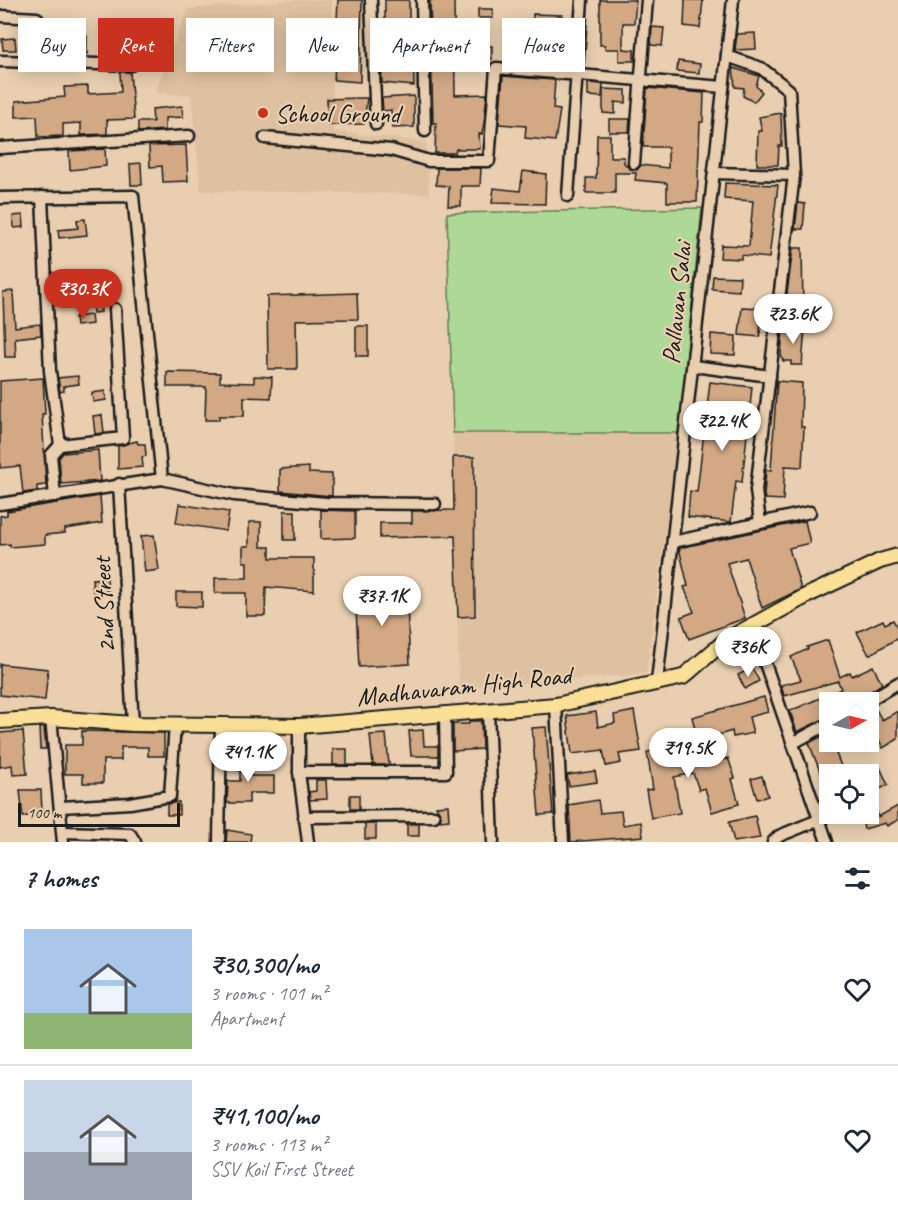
<!DOCTYPE html>
<meta charset="utf-8">
<style>
body{margin:0;font-family:Caveat,sans-serif;background:#f6f6f7;color:#1f2937;height:100vh;display:flex;flex-direction:column;font-size:22px;white-space:nowrap}
*{box-sizing:border-box;margin:0}
p{font-size:20px;color:#747a83}
.icon{flex:none;width:33px;height:33px;fill:none;stroke:currentColor;stroke-width:2;stroke-linecap:round;stroke-linejoin:round}
.map{position:relative;height:842px;overflow:hidden}
.details{display:flex;flex-direction:column;background:#fff;flex:1}
.details>*{flex:none}
.top-card{position:absolute;left:18px;top:18px;width:862px;height:54px;display:flex;gap:12px}
.needle{width:39px;rotate:82deg}
.controls{position:absolute;left:819px;top:692px;display:grid;gap:12px}
.controls a{display:grid;place-items:center;width:60px;height:60px;border-radius:0px;background:#fff;box-shadow:0 3px 15px #0003;font-size:30px}
.scale{position:absolute;left:18px;bottom:15px;width:162px;box-sizing:border-box;padding-left:6px;border:3px solid #1c1c1c;border-top:0;font-size:16px;line-height:21px;white-space:nowrap;color:#1c1c1c;-webkit-text-stroke:4px #e9cfb0;paint-order:stroke}
.price{position:absolute;translate:-50% -51px;padding:0 14px;border-radius:21px;background:#fff;color:#222;font-size:20px;line-height:39px;filter:drop-shadow(0 2px 3px #0008)}
.price::after{content:'';position:absolute;left:50%;top:36px;width:18px;height:14px;margin-left:-9px;background:inherit;clip-path:polygon(0 0,100% 0,50% 100%)}
.price.selected{background:#c8321e;color:#fff}
ul{padding:0;list-style:none}
li{display:flex;align-items:center;gap:18px;height:150px;padding:0 24px}
li+li{border-top:2px solid #e0e1e3}
li span{display:grid;place-items:center;flex:none;width:168px;height:120px;border-radius:0px;color:#555}
li>.icon{margin-inline-start:auto}
span .icon{width:72px;height:72px;fill:#fffc;stroke-width:1}
li b{font-size:26px}
h2{display:flex;justify-content:space-between;align-items:center;height:72px;padding:0 24px;font-size:26px}
.chip{padding:0 21px;border-radius:0px;background:#fff;box-shadow:0 3px 15px #0003;font-size:21px;line-height:54px}
.chip.selected{background:#c8321e;color:#fff}
.map>svg:first-child{display:block}
</style>
<div class="map">
<svg width="898" height="842" viewBox="0 0 898 842">
<rect width="100%" height="100%" fill="#e9cfb0"/>
<filter id="ink" filterUnits="userSpaceOnUse"><feTurbulence type="fractalNoise" baseFrequency=".0167" numOctaves="2"/><feDisplacementMap in="SourceGraphic" scale="12" xChannelSelector="R" yChannelSelector="G"/><feConvolveMatrix kernelMatrix="1 2 1 2 8 2 1 2 1" color-interpolation-filters="sRGB"/></filter>
<g filter="url(#ink)">
<!-- built -->
<g fill="#dec1a0">
<polygon points="293,0 332,0 333,131 427,142 429,194 201,191 191,95 155,93 188,9"/>
<polygon points="453,433 679,433 646,674 459,688"/>
</g>
<!-- green -->
<polygon fill="#aed895" stroke="#657a58" stroke-width="1.5" points="702,208 679,433 453,433 447,213"/>
<!-- building -->
<g fill="#d3a985" stroke="#1c1c1c" stroke-width="1.5">
<polygon points="338,0 362,0 360,82 334,80"/>
<polygon points="385,0 409,0 409,50 413,50 414,86 382,83 381,50 385,50"/>
<polygon points="430,0 454,0 455,95 487,94 484,123 482,134 479,134 480,149 456,149 455,153 435,153 436,123 433,123"/>
<polygon points="600,0 636,0 634,23 623,23 623,49 634,50 634,61 619,61 619,49 605,49 605,45 600,45"/>
<polygon points="685,0 703,0 700,28 684,26"/>
<rect x="478" y="9" width="15" height="9"/>
<polygon points="533,14 562,15 561,31 533,30"/>
<polygon points="652,27 664,28 662,46 651,45"/>
<polygon points="755,33 756,49 735,50 737,34"/>
<polygon points="87,36 87,54 47,55 47,37"/>
<polygon points="15,38 16,50 3,50 2,39"/>
<polygon points="125,39 153,40 153,59 124,57"/>
<rect x="475" y="46" width="17" height="13"/>
<polygon points="525,47 539,47 539,64 524,63"/>
<polygon points="678,61 700,64 699,73 677,71"/>
<polygon points="733,68 759,76 756,86 762,92 754,102 743,96 744,88 735,87"/>
<polygon points="120,72 130,72 134,119 107,120 107,134 81,135 81,123 63,124 63,136 38,137 37,116 16,117 16,101 65,97 64,87 88,86 88,94 121,92"/>
<polygon points="503,76 555,80 553,109 560,110 555,141 525,138 526,126 499,124"/>
<polygon points="588,83 603,84 602,97 588,96"/>
<polygon points="647,88 704,93 703,122 700,122 697,202 667,202 667,183 635,180 636,173 615,173 615,193 586,193 586,178 596,178 597,135 610,135 610,157 624,157 624,163 630,169 637,170 641,165 668,168 668,147 643,147"/>
<polygon points="603,89 626,90 626,103 615,102 615,114 603,113"/>
<polygon points="414,96 414,127 392,128 391,110 383,111 382,98"/>
<polygon points="362,98 367,98 364,124 328,125 327,99"/>
<polygon points="182,106 183,117 165,118 165,130 138,132 138,122 153,122 152,109"/>
<polygon points="781,113 782,146 779,146 778,165 757,165 758,131 762,131 759,117"/>
<polygon points="609,119 630,119 629,132 609,132"/>
<polygon points="186,145 188,181 163,182 162,166 150,167 149,146"/>
<polygon points="105,149 106,166 70,170 69,151"/>
<polygon points="141,163 142,185 131,185 130,164"/>
<polygon points="437,168 481,168 480,186 461,186 461,206 448,206 449,186 436,185"/>
<polygon points="523,171 546,174 545,204 492,203 494,188 520,191"/>
<polygon points="725,183 778,185 769,258 741,255 741,259 720,258 721,245 749,246 753,201 724,199"/>
<polygon points="798,203 805,204 803,229 795,229"/>
<polygon points="23,215 24,227 14,228 13,216"/>
<polygon points="85,219 87,235 59,238 58,230 78,228 77,220"/>
<polygon points="793,248 802,248 803,310 785,309"/>
<polygon points="713,276 740,277 739,291 712,289"/>
<polygon points="98,285 101,312 93,313 90,286"/>
<polygon points="13,291 15,327 40,324 41,335 15,338 16,357 5,357 3,292"/>
<polygon points="357,293 358,319 296,320 297,369 268,369 267,296"/>
<polygon points="742,307 761,308 760,337 739,335"/>
<polygon points="91,315 92,324 76,326 75,317"/>
<rect x="356" y="326" width="12" height="30"/>
<polygon points="783,327 805,328 802,365 791,365 791,361 783,361 781,355"/>
<polygon points="711,334 736,336 735,355 710,354"/>
<polygon points="167,372 220,373 220,382 254,383 254,376 272,377 271,398 244,397 244,416 219,416 219,420 205,420 206,387 167,387"/>
<polygon points="78,376 79,384 64,386 64,391 60,392 58,378"/>
<polygon points="43,378 45,414 42,414 46,485 37,486 37,491 23,493 20,466 0,468 0,381"/>
<polygon points="777,381 802,383 801,427 804,427 802,467 785,466 783,500 765,499 764,495 766,470 771,470"/>
<polygon points="710,382 752,387 742,482 736,481 731,522 688,517 690,491 697,492"/>
<polygon points="105,391 106,400 93,402 92,393"/>
<polygon points="102,415 104,433 95,434 93,416"/>
<polygon points="137,441 138,444 145,444 146,456 142,457 143,467 118,469 118,446"/>
<polygon points="98,450 100,481 61,484 59,458 63,453"/>
<polygon points="453,457 474,457 475,616 458,617 455,536 380,538 380,523 412,523 412,511 454,510"/>
<polygon points="309,467 309,473 332,474 332,496 280,491 280,469"/>
<polygon points="100,496 102,523 65,529 65,533 45,535 45,544 10,547 10,544 0,545 0,516 7,515 7,511"/>
<polygon points="179,504 229,512 226,531 176,523"/>
<polygon points="321,510 355,511 355,538 321,539"/>
<rect x="284" y="511" width="11" height="29"/>
<polygon points="805,521 810,543 789,548 801,589 762,608 746,558 727,563 745,618 689,639 681,617 694,612 684,587 688,586 679,548"/>
<polygon points="249,522 261,522 261,547 270,547 270,558 314,558 314,591 266,587 265,616 246,616 246,593 215,593 215,578 247,578 247,562 243,562 243,546 249,546"/>
<polygon points="154,535 159,570 145,572 141,536"/>
<polygon points="107,578 108,591 93,592 92,579"/>
<polygon points="406,587 410,664 359,667 355,590"/>
<polygon points="176,592 202,592 202,607 176,606"/>
<polygon points="883,620 885,624 893,620 898,629 898,638 869,655 857,632"/>
<polygon points="828,640 840,677 850,672 852,676 873,666 882,684 854,702 830,702 830,716 797,732 790,711 841,689 838,681 784,696 781,685 801,680 791,657 808,649 807,647"/>
<polygon points="0,664 48,669 45,700 0,695"/>
<polygon points="752,668 759,681 745,689 738,675"/>
<polygon points="764,697 768,712 749,717 753,733 733,737 732,731 698,741 692,717"/>
<polygon points="874,706 882,720 898,711 898,739 883,748 868,718 868,709"/>
<polygon points="634,711 641,751 619,754 621,763 606,766 603,750 572,754 567,716 596,712 598,727 615,723 614,715"/>
<polygon points="469,721 481,721 482,749 453,751 453,724 469,724"/>
<polygon points="44,727 46,749 40,749 39,728"/>
<polygon points="546,727 553,814 539,815 532,728"/>
<polygon points="423,730 424,746 438,746 438,756 411,756 409,731"/>
<polygon points="23,731 27,774 13,775 12,765 0,767 0,733"/>
<polygon points="82,731 164,733 164,756 148,756 148,747 121,747 121,760 103,760 103,783 83,783 83,774 65,774 65,745 82,745"/>
<polygon points="828,733 843,771 823,779 809,743"/>
<polygon points="386,734 389,765 373,765 370,735"/>
<polygon points="258,737 278,739 277,754 256,753"/>
<polygon points="695,737 706,766 728,758 735,778 732,779 739,804 712,812 705,788 699,790 693,773 674,777 680,813 651,818 646,790 653,789 647,752 683,746 682,742"/>
<rect x="333" y="749" width="14" height="16"/>
<polygon points="240,754 251,754 251,776 274,776 274,793 249,793 249,803 227,803 228,781 240,781"/>
<polygon points="879,765 888,785 874,792 869,782 876,779 871,769"/>
<polygon points="595,771 597,782 569,786 567,775"/>
<polygon points="762,776 768,796 757,799 751,779"/>
<polygon points="316,780 326,780 327,799 310,800 309,792 316,791"/>
<polygon points="20,790 41,790 42,812 23,817"/>
<polygon points="868,790 871,790 878,817 898,806 898,820 887,826 885,823 864,829 861,813 868,813"/>
<rect x="350" y="795" width="9" height="14"/>
<polygon points="598,800 600,813 621,811 623,825 641,822 643,836 571,842 569,805"/>
<polygon points="179,802 179,815 167,815 167,804"/>
<polygon points="448,805 449,820 440,821 441,815 436,806"/>
<polygon points="755,816 760,838 734,842 729,822"/>
<rect x="365" y="824" width="11" height="15"/>
<rect x="407" y="824" width="12" height="12"/>
<polygon points="227,830 251,834 250,842 226,842"/>
</g>
<g fill="none" stroke-linecap="round" stroke-linejoin="round">
<defs>
<g id="minor">
<polyline points="371,0 376,124"/>
<polyline points="422,0 425,131"/>
<polyline points="0,16 37,18"/>
<polyline points="727,56 761,68 789,90 794,175 756,490 760,523"/>
<polyline points="0,61 131,65"/>
<polyline points="265,138 391,150 429,161 489,161 496,68 723,87"/>
<polyline points="0,148 189,136"/>
<polyline points="634,163 647,0"/>
<polyline points="714,173 794,175"/>
<polyline points="568,196 582,0"/>
<polyline points="42,197 50,371 60,445"/>
<polyline points="0,198 133,196 162,479"/>
<polyline points="693,366 770,376"/>
<polyline points="119,484 133,724"/>
<polyline points="55,496 51,455 60,445 123,438 115,309"/>
<polyline points="0,504 162,479 234,495 326,503 435,504"/>
<polyline points="673,542 810,512"/>
<polyline points="759,646 827,842"/>
<polyline points="657,682 733,0"/>
<polyline points="866,702 898,683"/>
<polyline points="556,705 563,842"/>
<polyline points="488,710 493,842"/>
<polyline points="51,718 63,842"/>
<polyline points="299,726 299,772 308,842"/>
<polyline points="793,743 830,723"/>
<polyline points="299,772 446,772 445,714"/>
<polyline points="61,807 130,803 170,796 175,724"/>
<polyline points="304,817 434,816"/>
<polyline points="63,832 130,834 135,842"/>
<polyline points="219,842 221,724"/>
<polyline points="773,842 779,836 821,819"/>
</g>
<polyline id="major" points="0,721 51,718 133,724 299,726 556,705 683,677 726,640 808,595 880,561 898,556"/>
</defs>
<!-- minor casing -->
<use href="#minor" stroke="#1c1c1c" stroke-width="15"/>
<!-- major casing -->
<use href="#major" stroke="#1c1c1c" stroke-width="18"/>
<!-- minor -->
<use href="#minor" stroke="#e9cfb0" stroke-width="10"/>
<!-- major -->
<use href="#major" stroke="#fadf96" stroke-width="14"/>
</g>
</g>
<!-- markers -->
<circle fill="#c8321e" stroke="#e9cfb0" stroke-width="2" cx="263" cy="113" r="6"/>
<g text-anchor="middle" dominant-baseline="central" stroke-width="4.5" stroke-linejoin="round" paint-order="stroke">
<!-- poi labels -->
<g font-size="26" fill="#1c1c1c" stroke="#e9cfb0" text-anchor="start">
<text x="275" y="113">School Ground</text>
</g>
<!-- street labels -->
<g font-size="26" fill="#1c1c1c" stroke="#e9cfb0">
<text transform="translate(677 303) rotate(-84)">Pallavan Salai</text>
<text transform="translate(104 605) rotate(-93)">2nd Street</text>
<text transform="translate(464 686) rotate(-6)">Madhavaram High Road</text>
</g>
</g>
</svg>
<div class="controls">
<a><svg class="needle" viewBox="-14 -14 28 28"><path d="M0-13l5 13h-10z" fill="#e53935"/><path d="M0 13l5-13h-10z" fill="#747a83"/></svg></a>
<a><svg class="icon" aria-label="locate" viewBox="0 0 24 24"><circle cx="12" cy="12" r="6"/><path d="M12 2v4M12 18v4M2 12h4M18 12h4"/></svg></a>
</div>
<div class="scale">100 m</div>
<b class="price selected" style="left:83px;top:320px">₹30.3K</b>
<b class="price" style="left:793px;top:345px">₹23.6K</b>
<b class="price" style="left:722px;top:452px">₹22.4K</b>
<b class="price" style="left:382px;top:627px">₹37.1K</b>
<b class="price" style="left:748px;top:678px">₹36K</b>
<b class="price" style="left:688px;top:779px">₹19.5K</b>
<b class="price" style="left:248px;top:783px">₹41.1K</b>
<div class="top-card">
<a class="chip">Buy</a>
<a class="chip selected">Rent</a>
<a class="chip">Filters</a>
<a class="chip">New</a>
<a class="chip">Apartment</a>
<a class="chip">House</a>
</div>
</div>
<section class="details">
<h2>7 homes<svg class="icon" aria-label="filters" viewBox="0 0 24 24"><path d="M4 7h16M4 17h16"/><circle cx="9" cy="7" r="2"/><circle cx="15" cy="17" r="2"/></svg></h2>
<ul>
<li><span style="background:linear-gradient(#a9c7e8 70%,#8fb573 0)"><svg class="icon" aria-label="home" viewBox="0 0 24 24"><path d="M3 11l9-7 9 7M6 9v11h12V9"/></svg></span><div><b>₹30,300/mo</b><p>3 rooms · 101 m²</p><p>Apartment</p></div><svg class="icon" aria-label="heart" viewBox="0 0 24 24"><path d="M12 20l-8-8c-3-5 5-10 8-4 3-6 11-1 8 4z"/></svg></li>
<li><span style="background:linear-gradient(#c9d6e8 60%,#9aa5b1 0)"><svg class="icon" aria-label="home" viewBox="0 0 24 24"><path d="M3 11l9-7 9 7M6 9v11h12V9"/></svg></span><div><b>₹41,100/mo</b><p>3 rooms · 113 m²</p><p>SSV Koil First Street</p></div><svg class="icon" aria-label="heart" viewBox="0 0 24 24"><path d="M12 20l-8-8c-3-5 5-10 8-4 3-6 11-1 8 4z"/></svg></li>
</ul>
</section>
